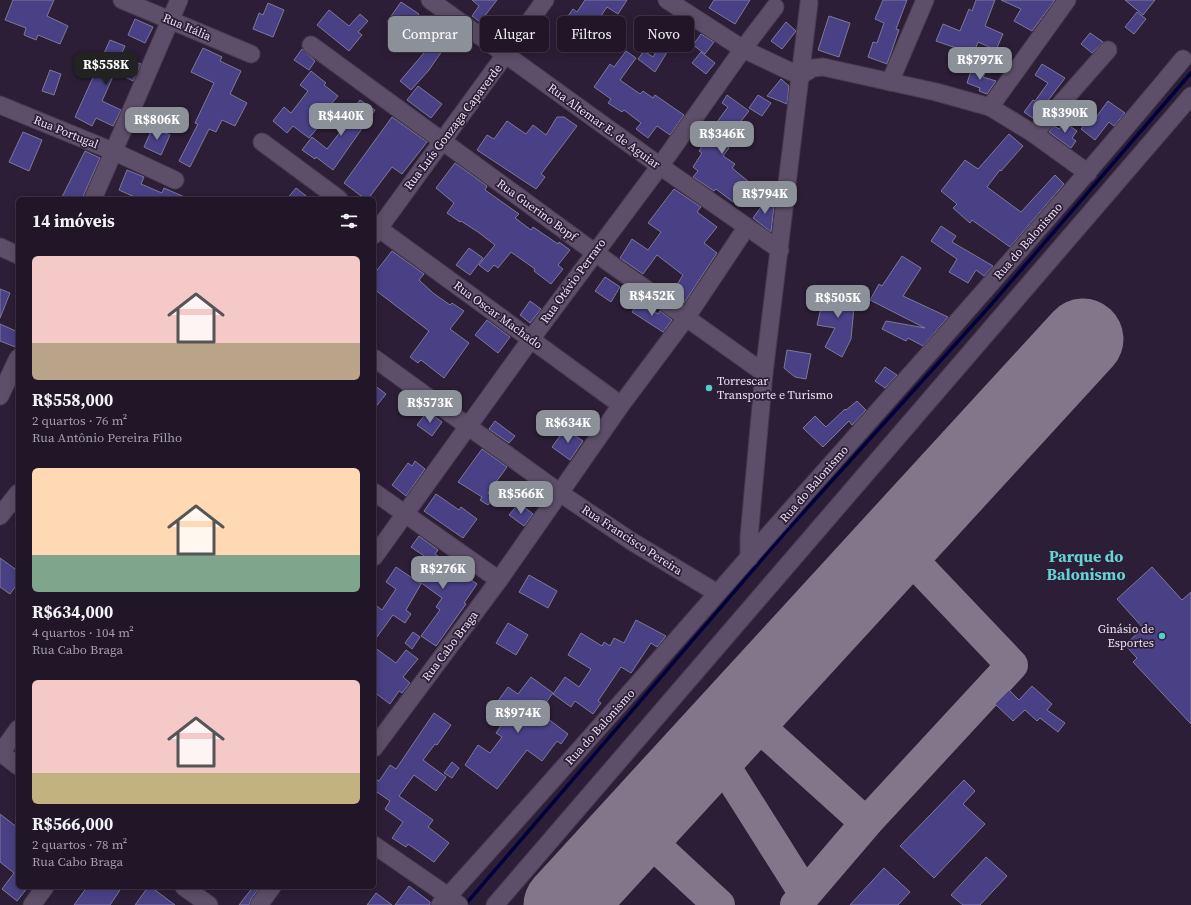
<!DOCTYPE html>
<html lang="pt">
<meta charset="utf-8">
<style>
body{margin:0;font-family:"Source Serif 4",serif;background:#291f30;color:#f1f3f6;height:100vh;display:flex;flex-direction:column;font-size:15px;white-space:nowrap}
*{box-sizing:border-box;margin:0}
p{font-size:13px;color:#a29fa8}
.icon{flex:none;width:22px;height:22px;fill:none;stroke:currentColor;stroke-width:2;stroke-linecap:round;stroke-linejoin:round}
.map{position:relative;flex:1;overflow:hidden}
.sheet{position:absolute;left:16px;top:197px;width:360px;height:692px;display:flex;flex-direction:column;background:#211628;border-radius:6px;box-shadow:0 2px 10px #0003,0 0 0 1px #3e3545}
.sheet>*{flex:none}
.banner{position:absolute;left:388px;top:16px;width:380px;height:36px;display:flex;gap:8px}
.price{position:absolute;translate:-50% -34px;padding:0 9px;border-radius:8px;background:#8c9099;color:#fff;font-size:13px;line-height:26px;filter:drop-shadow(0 1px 2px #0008)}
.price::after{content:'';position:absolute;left:50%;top:24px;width:12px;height:9px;margin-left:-6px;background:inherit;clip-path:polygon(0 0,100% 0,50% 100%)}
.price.current{background:#222;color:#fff}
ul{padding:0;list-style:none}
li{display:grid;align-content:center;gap:8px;height:212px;padding:0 16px}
li span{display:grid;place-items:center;height:124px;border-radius:6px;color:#555}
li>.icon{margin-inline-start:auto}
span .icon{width:72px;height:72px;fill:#fffc;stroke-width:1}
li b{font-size:17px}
h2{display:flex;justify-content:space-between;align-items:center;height:48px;padding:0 16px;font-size:17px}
.chip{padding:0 14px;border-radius:6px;background:#211628;box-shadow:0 2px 10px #0003,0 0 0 1px #3e3545;font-size:14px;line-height:36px}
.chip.current{background:#8c9099;color:#fff}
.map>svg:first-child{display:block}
</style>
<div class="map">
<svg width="1191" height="905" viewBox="0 0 1191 905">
<rect width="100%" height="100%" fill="#2c1e36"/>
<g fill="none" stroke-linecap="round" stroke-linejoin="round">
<!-- stream -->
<polyline stroke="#00003c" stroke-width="3.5" points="465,905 783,535 989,307 1191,73"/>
<!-- taxiway -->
<g stroke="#81768a" stroke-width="32">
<polyline points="742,711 866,823"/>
<polyline points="711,745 805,894"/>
<polyline points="635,827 719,905"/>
<polyline points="581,886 602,905"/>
<polyline points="796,905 866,823 1012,665 896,543"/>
</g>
<!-- runway -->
<polyline stroke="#81768a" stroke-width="81" points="564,905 1083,339"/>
</g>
<!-- building -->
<g fill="#4a4086" stroke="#7b7998">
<polygon points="13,0 54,0 47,16 68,26 60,44 38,35 36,40 24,35 26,28 5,20"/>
<polygon points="472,0 497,0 480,22 472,16 479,6"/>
<polygon points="585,0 627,0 618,14 607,7 595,25 601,28 589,45 561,26 573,9 577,12"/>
<polygon points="714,0 750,0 735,24 709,8"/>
<polygon points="883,0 907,0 896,29 899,30 887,64 868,57 873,42 877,43 884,23 875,19"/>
<polygon points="976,0 995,0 985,26 1003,34 996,50 978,42 971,60 957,55 959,49 936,41 943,24 960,31 969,9 972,11"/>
<polygon points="1001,0 1055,0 1032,31 1014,21 1021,9"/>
<polygon points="1125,0 1155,0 1143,15"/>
<polygon points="401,2 419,14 404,34 387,22"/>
<polygon points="268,3 284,10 273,37 253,29 259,13 263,15"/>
<polygon points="329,10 349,26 360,14 368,21 358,32 362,35 349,51 317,25"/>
<polygon points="1137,12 1146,19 1134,34 1125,27"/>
<polygon points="829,16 850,23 839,57 818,50"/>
<polygon points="135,19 153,27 145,43 128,35"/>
<polygon points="786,22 796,31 782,49 771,41"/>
<polygon points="440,25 453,35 429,70 411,90 400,81 429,47 426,45"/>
<polygon points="670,29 678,34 655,72 638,59 644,51 653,57"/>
<polygon points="1090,33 1103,42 1092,53 1081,44"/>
<polygon points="701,34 714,42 705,54 693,45"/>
<polygon points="110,40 125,46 121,55 141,64 133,81 115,72 102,101 121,110 113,126 96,118 92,126 75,117"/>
<polygon points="203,48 222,57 220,61 241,71 230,94 247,103 235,126 222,120 216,132 209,129 190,167 179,161 198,124 195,123 214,83 191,72"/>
<polygon points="302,49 315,61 309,70 294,60"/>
<polygon points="626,51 636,58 620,80 640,94 643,91 653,98 655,95 684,115 670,135 657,126 648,138 636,129 641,123 624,110 622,112 608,103 611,99 594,87 610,64 614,67"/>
<polygon points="701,52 715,63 706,74 692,63"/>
<polygon points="1042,64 1065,78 1034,119 1024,112 1033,100 1035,101 1048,83 1035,75"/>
<polygon points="972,68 985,73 983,77 996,81 987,94 979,91 980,88 967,83"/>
<polygon points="50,70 61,74 54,95 42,91"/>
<polygon points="311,71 326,83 324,85 338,96 320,117 324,120 309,138 293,126 287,133 273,121 284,107 291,113 308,91 300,85"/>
<polygon points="781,79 789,86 787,104 767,96"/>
<polygon points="418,86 442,104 431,118 407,100"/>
<polygon points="727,95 749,111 723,144 729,148 723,156 735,164 732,168 749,182 733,202 716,189 714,191 693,177 698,171 693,167 702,153 699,151 712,131 711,130 728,107 722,103"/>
<polygon points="758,95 771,103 762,116 749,108"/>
<polygon points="360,100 375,110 333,170 316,157 315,159 302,150 312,137 327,149 341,131 339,129"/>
<polygon points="1108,101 1125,113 1114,126 1109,122 1095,140 1081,129 1090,117 1094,120"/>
<polygon points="392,117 427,142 402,174 392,167 368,199 365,199 344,183"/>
<polygon points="557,117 564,117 577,126 541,174 545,177 536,189 477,150 487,135 494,139 507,121 526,134 533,125 546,135"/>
<polygon points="1064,122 1077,131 1072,138 1076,141 1071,148 1049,132 1054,126 1059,129"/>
<polygon points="153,127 170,135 161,155 144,147"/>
<polygon points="23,132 42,140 29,171 9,162"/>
<polygon points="1009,134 1023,146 1001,171 1000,170 987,187 1021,212 1055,175 1064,184 1010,247 972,220 970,223 953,208 957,204 941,191 965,160 978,169"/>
<polygon points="85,151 100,158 82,199 61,199"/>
<polygon points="455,163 487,186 485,190 519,214 515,218 531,230 533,227 558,244 559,242 570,250 558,265 563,269 551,284 534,271 535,269 511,252 498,268 494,265 488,272 479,265 495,245 478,232 461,221 460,222 447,213 454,203 436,188"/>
<polygon points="127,170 144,177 141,184 162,193 164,188 189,199 139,199 119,190"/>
<polygon points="296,188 310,199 287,199"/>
<polygon points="674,189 701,207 697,212 717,227 704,243 717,253 684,303 671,294 683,275 657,255 643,274 620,258 632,239 648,250 661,232 648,223"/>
<polygon points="766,200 774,206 771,232 753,218"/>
<polygon points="941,226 956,236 952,242 993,266 984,276 976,270 968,283 949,272 957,259 931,241"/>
<polygon points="469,248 483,258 470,275 456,265"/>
<polygon points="392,251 424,274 419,280 433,293 450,305 452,303 464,311 450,329 469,343 444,378 421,360 418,363 410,357 429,331 374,289 374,274"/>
<polygon points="902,256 921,268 903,296 948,317 923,346 908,338 906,341 882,329 886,321 925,328 870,300 879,284 882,286"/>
<polygon points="605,277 620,287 611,302 595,291"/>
<polygon points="835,286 847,287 846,295 855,296 851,339 842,357 825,347 835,328 817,325 821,308 824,309 826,291 835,292"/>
<polygon points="0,289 10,293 0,318"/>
<polygon points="530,301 541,309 530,323 520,315"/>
<polygon points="640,301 658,314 660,311 672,320 663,332 632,312"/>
<polygon points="487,320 510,337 498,353 475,335"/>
<polygon points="0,324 18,332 18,348 0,341"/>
<polygon points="787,350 811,354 806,379 795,377 784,368"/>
<polygon points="885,367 897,375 885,388 875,381"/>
<polygon points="374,385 386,394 374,409"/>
<polygon points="857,401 866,410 852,425 849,421 823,447 803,428 815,416 826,427 845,409 846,410"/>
<polygon points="428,411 442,422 432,436 417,425"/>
<polygon points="495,421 515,436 509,443 489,429"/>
<polygon points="565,429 583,441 570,460 552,447"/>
<polygon points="482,449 507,467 488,493 494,497 488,505 480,500 482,497 458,482"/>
<polygon points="415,461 425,469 406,496 392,485 408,463 412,466"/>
<polygon points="436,494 459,510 461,507 477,519 463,538 424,511"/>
<polygon points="519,503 533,514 524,526 509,515"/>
<polygon points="419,536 438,550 435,554 477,584 464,603 466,604 436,646 421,636 440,610 436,607 442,598 416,579 430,560 411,547"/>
<polygon points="0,558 18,571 18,583 10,594 0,587"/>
<polygon points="396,567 421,584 406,610 411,614 405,623 393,615 374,641 374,604 382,610 396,589 386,582"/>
<polygon points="1152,567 1182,600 1191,592 1191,724 1133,662 1137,658 1125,645 1143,628 1117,599"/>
<polygon points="529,575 557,591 548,608 519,592"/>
<polygon points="636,620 666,636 657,647 651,643 631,673 621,667 598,701 601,703 593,714 575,701 571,707 553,694 565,677 579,687 591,669 568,655 581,633 602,646 604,642 610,646 614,638 624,643"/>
<polygon points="508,623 528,635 516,655 496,643"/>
<polygon points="413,632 420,637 412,649 405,643"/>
<polygon points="374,647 396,663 406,650 418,659 403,677 410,683 402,693 399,691 390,704 374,692"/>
<polygon points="531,677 553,693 539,712 568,734 561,744 557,741 542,761 527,750 497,789 465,765 478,745 490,753 502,737 496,733 509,714 495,705 508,687 518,694"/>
<polygon points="1032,686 1052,704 1047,710 1065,723 1058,732 1040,718 1037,721 1025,710 1013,721 995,704 1009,690 1019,700"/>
<polygon points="434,713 451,725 437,745 435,744 423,760 446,777 436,791 414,775 399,796 433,820 428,827 449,843 434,862 408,844 406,847 392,838 403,822 385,809 390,801 374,790 374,778 379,781 390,765 396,769"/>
<polygon points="452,762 459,768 452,778 444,773"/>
<polygon points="964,780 975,791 963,804 985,824 934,878 900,846"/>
<polygon points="0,814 18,828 18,887 28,887 17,901 2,889 14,873 0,862"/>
<polygon points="986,857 1007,876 980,905 963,905 951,895"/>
<polygon points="884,868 910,892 898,905 850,905"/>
<polygon points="409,886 430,902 430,905 395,905"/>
<polygon points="87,887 122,887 110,905 74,905"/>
<polygon points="148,887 151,887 175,905 135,905"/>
<polygon points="253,887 260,887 251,899 249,905 239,905"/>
<polygon points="376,893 392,905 367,905"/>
</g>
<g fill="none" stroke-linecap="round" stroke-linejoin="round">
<defs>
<g id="minor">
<polyline points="122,0 251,54"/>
<polyline points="430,0 660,166 780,250"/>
<polyline points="667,0 743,49 800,76"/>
<polyline points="311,45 594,252 764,373"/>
<polyline points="800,76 813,68 823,67 936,92 990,107 1034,134 1088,173"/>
<polyline points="890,82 925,0"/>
<polyline points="0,105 115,152 175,180"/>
<polyline points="990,107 1067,0"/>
<polyline points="1034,134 1108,50"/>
<polyline points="262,142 339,199"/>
<polyline points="93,199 179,0"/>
<polyline points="374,225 621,405"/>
<polyline points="374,235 545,0"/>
<polyline points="0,247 18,255"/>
<polyline points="374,358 560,493 631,541 717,593"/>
<polyline points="0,396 18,358"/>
<polyline points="374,492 499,580"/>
<polyline points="0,516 18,493"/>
<polyline points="374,557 531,339 660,166 743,49 775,7"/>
<polyline points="749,558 749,537 764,373 809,3"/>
<polyline points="374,748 499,580 621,405 686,318 746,228"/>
<polyline points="1,753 18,766"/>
<polyline points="0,754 18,729"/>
<polyline points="374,845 448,896 459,905"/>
<polyline points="184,887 209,905"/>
<polyline points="32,905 45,887"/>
<polyline points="259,905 272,887"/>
<path d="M440,905C564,769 686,629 808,490C934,348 1061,206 1183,59"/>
<polyline points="495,905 1191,96"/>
</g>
</defs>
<!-- minor casing -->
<use href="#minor" stroke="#483c50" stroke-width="19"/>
<!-- minor -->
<use href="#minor" stroke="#5d4e69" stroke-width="17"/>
</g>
<!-- markers -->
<g fill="#52cdcd" stroke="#2c1e36" stroke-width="1.5">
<circle cx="709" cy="388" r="4"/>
<circle cx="1162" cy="636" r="4"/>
</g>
<g text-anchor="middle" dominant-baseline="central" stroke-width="3.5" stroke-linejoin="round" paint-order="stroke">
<!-- street labels -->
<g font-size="12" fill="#ebe2f2" stroke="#2c1e36">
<text transform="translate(187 27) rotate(23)">Rua Itália</text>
<text transform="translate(604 126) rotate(36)">Rua Altemar E. de Aguiar</text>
<text transform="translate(453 127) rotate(-53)">Rua Luís Gonzaga Capaverde</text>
<text transform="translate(66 132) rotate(22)">Rua Portugal</text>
<text transform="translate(537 210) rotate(36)">Rua Guerino Bopf</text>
<text transform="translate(1028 241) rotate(-49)">Rua do Balonismo</text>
<text transform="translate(573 281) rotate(-54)">Rua Otávio Perraro</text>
<text transform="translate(498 315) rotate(36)">Rua Oscar Machado</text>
<text transform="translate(814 484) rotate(-49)">Rua do Balonismo</text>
<text transform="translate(632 540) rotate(33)">Rua Francisco Pereira</text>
<text transform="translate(450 646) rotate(-53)">Rua Cabo Braga</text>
<text transform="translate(600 727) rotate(-48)">Rua do Balonismo</text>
</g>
<!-- poi labels -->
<g font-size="12" fill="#ebe2f2" stroke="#2c1e36" text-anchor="start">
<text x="717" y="381">Torrescar<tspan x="717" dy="14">Transporte e Turismo</tspan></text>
<text x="1154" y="629" text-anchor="end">Ginásio de<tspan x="1154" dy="14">Esportes</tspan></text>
</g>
<!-- district labels -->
<g font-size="16" font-weight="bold" fill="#66d3d3" stroke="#2c1e36">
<text x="1086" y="556">Parque do<tspan x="1086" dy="18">Balonismo</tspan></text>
</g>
</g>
</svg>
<b class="price" style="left:980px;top:81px">R$797K</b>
<b class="price current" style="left:106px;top:86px">R$558K</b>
<b class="price" style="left:1065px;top:134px">R$390K</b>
<b class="price" style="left:341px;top:137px">R$440K</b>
<b class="price" style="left:157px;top:141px">R$806K</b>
<b class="price" style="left:722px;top:155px">R$346K</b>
<b class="price" style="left:765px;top:215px">R$794K</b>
<b class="price" style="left:652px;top:317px">R$452K</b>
<b class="price" style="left:838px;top:319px">R$505K</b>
<b class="price" style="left:430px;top:424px">R$573K</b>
<b class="price" style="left:568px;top:444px">R$634K</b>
<b class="price" style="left:521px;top:515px">R$566K</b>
<b class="price" style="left:443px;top:590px">R$276K</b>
<b class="price" style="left:518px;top:734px">R$974K</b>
<div class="banner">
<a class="chip current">Comprar</a>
<a class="chip">Alugar</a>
<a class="chip">Filtros</a>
<a class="chip">Novo</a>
</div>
<section class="sheet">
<h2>14 imóveis<svg class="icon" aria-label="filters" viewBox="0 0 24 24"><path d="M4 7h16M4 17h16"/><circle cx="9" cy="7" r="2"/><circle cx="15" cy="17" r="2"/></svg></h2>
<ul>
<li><span style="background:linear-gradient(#f6c9c9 70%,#b9a48a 0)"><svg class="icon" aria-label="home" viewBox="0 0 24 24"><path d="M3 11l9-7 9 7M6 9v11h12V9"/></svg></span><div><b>R$558,000</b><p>2 quartos · 76 m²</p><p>Rua Antônio Pereira Filho</p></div></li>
<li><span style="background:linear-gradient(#ffd9b3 70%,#7fa58c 0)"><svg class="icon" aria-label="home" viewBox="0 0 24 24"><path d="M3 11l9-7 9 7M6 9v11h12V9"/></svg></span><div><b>R$634,000</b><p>4 quartos · 104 m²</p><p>Rua Cabo Braga</p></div></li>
<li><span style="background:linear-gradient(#f6c9c9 75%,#c2b280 0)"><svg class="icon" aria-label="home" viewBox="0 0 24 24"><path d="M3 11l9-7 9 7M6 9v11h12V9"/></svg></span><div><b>R$566,000</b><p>2 quartos · 78 m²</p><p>Rua Cabo Braga</p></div></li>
</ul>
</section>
</div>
